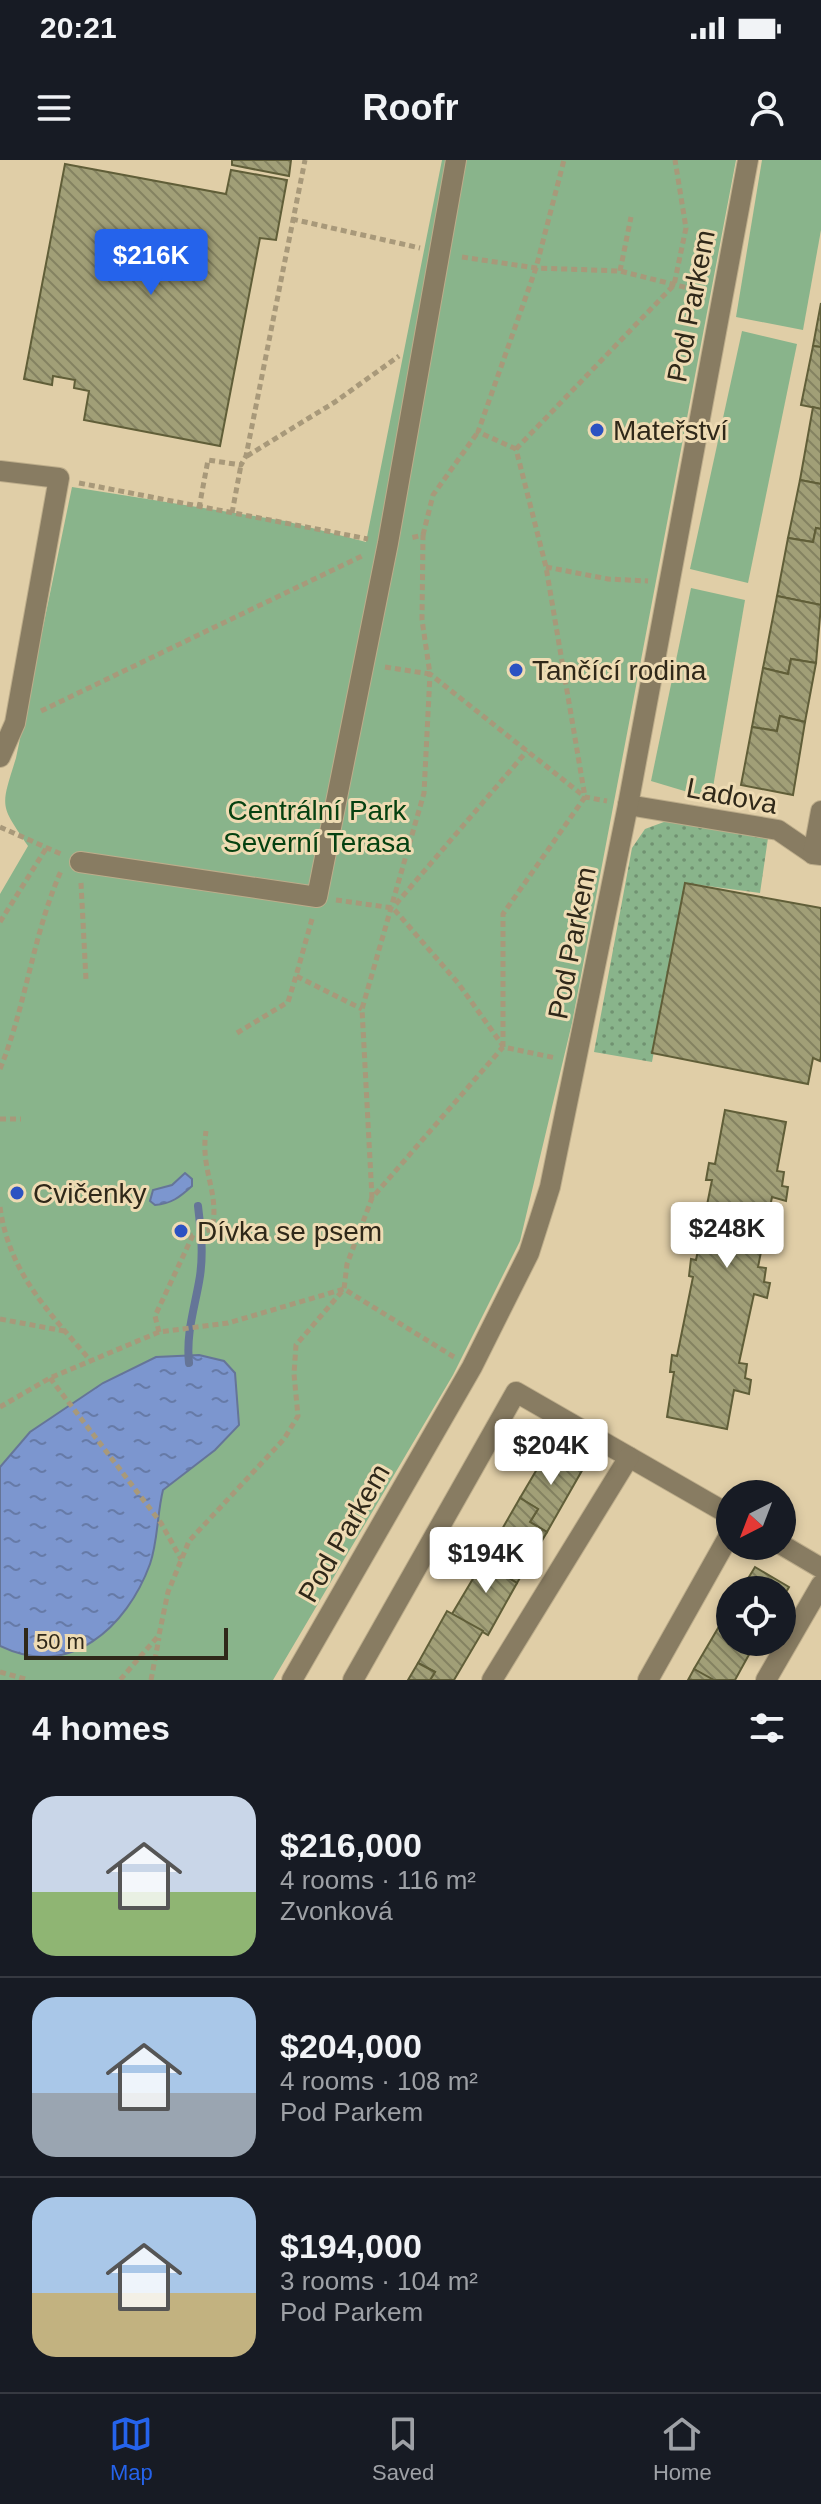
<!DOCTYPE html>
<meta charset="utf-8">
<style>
body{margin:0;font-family:Arial,sans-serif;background:#20242c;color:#f1f3f6;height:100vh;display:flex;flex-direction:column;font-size:30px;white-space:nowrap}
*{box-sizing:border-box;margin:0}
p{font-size:26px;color:#9ea1a6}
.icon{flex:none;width:44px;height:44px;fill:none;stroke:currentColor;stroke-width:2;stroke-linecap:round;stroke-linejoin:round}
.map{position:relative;height:1520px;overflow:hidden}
.side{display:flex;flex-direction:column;background:#171b24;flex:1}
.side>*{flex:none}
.needle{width:52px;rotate:222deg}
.fabs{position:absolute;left:716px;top:1320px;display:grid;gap:16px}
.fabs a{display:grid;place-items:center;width:80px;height:80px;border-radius:50%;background:#171b24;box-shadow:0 4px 12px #0003;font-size:40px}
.scale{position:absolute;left:24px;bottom:20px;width:204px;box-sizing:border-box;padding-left:8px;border:4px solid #2f2819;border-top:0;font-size:22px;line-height:28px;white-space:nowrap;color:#2f2819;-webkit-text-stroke:6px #eedbb3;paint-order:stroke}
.price{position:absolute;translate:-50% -68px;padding:0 18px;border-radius:8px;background:#fff;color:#222;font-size:26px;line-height:52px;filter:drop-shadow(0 2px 4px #0008)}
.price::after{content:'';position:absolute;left:50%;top:48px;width:24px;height:18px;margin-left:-12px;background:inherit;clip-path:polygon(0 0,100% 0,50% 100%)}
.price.current{background:#2563eb;color:#fff}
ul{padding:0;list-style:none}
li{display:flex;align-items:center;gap:24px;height:200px;padding:0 32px}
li+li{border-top:2px solid #363941}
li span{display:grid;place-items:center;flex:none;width:224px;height:160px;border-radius:24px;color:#555}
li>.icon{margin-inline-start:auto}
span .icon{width:96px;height:96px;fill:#fffc;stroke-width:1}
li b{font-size:34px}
h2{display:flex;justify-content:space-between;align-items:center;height:96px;padding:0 32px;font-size:34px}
.status{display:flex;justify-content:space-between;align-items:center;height:56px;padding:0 40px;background:#171b24;direction:ltr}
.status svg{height:22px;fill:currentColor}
header{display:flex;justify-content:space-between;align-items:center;height:104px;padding:0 32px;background:#171b24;font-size:36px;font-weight:700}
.tab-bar{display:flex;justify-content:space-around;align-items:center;height:112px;border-top:2px solid #363941;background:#171b24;font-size:22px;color:#9ea1a6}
.tab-bar a{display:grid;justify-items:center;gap:4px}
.tab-bar .current{color:#2563eb}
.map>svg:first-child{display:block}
</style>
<div class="status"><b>20:21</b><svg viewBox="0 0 49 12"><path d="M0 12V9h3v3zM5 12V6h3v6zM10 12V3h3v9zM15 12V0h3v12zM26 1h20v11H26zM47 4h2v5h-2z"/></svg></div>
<header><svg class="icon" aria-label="menu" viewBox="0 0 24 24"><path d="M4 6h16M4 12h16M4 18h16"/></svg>Roofr<svg class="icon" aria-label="person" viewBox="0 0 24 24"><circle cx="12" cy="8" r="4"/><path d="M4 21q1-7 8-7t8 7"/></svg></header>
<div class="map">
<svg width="821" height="1520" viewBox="0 0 821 1520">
<defs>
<pattern id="grass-dots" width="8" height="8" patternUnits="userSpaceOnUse" patternTransform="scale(2)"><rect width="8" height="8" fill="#89b48b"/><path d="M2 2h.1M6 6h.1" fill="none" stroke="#709271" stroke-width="1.8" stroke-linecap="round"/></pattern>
<pattern id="water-ripples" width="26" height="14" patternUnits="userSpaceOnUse" patternTransform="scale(2)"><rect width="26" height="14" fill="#7c96cf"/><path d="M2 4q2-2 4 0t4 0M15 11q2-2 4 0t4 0" fill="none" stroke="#667aa7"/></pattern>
<pattern id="building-back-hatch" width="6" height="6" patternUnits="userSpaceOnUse" patternTransform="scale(2)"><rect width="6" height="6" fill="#a19f77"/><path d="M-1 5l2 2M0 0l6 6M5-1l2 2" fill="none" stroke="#848261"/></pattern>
</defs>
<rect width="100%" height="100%" fill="#e0cea7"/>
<!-- grass -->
<polygon fill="url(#grass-dots)" points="672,659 768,678 760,733 685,723 652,902 594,892 632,688 645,669"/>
<!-- park -->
<g fill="#89b48b">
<path d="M442,0H736L572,863L520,1081L453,1215L273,1520H0V734L28,686C0,644 0,649 16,598L72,327L285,361L366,382Z"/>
<polygon points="762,0 821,0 821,70 803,170 736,157"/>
<polygon points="742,171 797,184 748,423 690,409"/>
<polygon points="691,428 745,440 711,639 651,621"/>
</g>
<!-- water -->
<g fill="url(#water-ripples)" stroke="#657598" stroke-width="2">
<path d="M185,1013L192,1019V1026C180,1037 171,1044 155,1045L150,1041L153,1030L172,1025Z"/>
<path d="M199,1195L224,1201L235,1213L239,1265L215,1290L163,1330C157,1354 158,1381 150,1404C127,1467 70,1520 0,1486V1307L30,1272L103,1223L156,1197Z"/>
</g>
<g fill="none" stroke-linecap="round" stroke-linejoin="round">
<!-- stream -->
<path stroke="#657598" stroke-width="8" d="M189,1203C186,1174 194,1150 199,1122C204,1096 201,1071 198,1046"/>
</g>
<!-- building -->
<g fill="url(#building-back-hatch)" stroke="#605e38" stroke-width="2">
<polygon points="232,0 291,0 289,16 232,5"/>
<polygon points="65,4 226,34 231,10 287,20 276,80 260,78 220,286 84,260 89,231 74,228 75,220 53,216 52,225 24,219"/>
<polygon points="821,143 821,187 813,186"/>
<polygon points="813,186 821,187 821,249 801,245"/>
<polygon points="813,247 821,249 821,324 800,320"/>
<polygon points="800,320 821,324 821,369 816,368 813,382 788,378"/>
<polygon points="816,368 821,369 821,445 777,436 788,378 813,382"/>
<polygon points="777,436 821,445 816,503 791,499 788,514 763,508"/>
<polygon points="791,499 816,503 805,562 780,556 777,571 752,567 763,508 788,514"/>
<polygon points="780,556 805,562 793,635 741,625 752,567 777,571"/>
<polygon points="685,723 821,748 821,896 820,901 813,898 808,924 652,893"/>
<polygon points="725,950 786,962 777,1011 784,1012 782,1026 788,1027 786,1041 772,1037 758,1107 766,1108 764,1122 770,1123 767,1138 754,1134 739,1203 747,1204 745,1218 751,1220 749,1234 734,1230 727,1269 667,1257 674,1212 670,1212 672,1195 677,1196 693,1117 689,1116 691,1099 696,1100 712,1020 706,1020 709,1003 715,1004"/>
<polygon points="550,1287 584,1307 547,1372 530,1362 538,1349 520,1338"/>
<polygon points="520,1338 538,1349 530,1362 547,1372 517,1423 500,1413 507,1400 490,1390"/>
<polygon points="490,1390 507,1400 500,1413 517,1423 488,1475 452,1454"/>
<polygon points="755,1407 789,1427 782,1439 782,1430 741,1430"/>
<polygon points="447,1451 483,1471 454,1520 430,1520 435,1512 418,1503"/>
<polygon points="724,1458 730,1462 730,1482 751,1491 735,1520 711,1520 694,1509"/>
<polygon points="736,1482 757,1482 751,1491"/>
<polygon points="418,1503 435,1512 430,1520 408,1520"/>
<polygon points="694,1509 712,1519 711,1520 688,1520"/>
</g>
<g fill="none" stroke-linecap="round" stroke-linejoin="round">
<defs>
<g id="minor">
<polyline points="0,311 59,318 15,563 0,597"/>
<polyline points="628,645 778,670 813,694 821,695"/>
<polyline points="813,694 821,651"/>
<polyline points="80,702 317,737 388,383 456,0"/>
<polyline points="782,1385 821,1408"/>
<polyline points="292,1520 472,1207 529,1093 550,1027 628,645 748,0"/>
<polyline points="353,1520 516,1232 730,1355"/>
<polyline points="492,1520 629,1297"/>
<polyline points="648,1520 730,1374"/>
<polyline points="766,1520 821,1425"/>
</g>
</defs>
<!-- minor casing -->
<use href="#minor" stroke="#bdad8b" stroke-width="22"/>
<!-- path -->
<g stroke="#a8997a" stroke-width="5" stroke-dasharray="6 4" stroke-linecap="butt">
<polyline points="292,59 420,88"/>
<polyline points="462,97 536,108 620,111 700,131"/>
<polyline points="620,111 631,57"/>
<polyline points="516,289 674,125 686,68 675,0"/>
<polyline points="516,289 478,272 536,108 564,0"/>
<polyline points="247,296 335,242 399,196"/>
<polyline points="79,323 368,379"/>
<polyline points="199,348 208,300 241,305 246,296 305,0"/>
<polyline points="232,353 241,305"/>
<polyline points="423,375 433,335 478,272"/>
<polyline points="546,407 608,419 648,421"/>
<polyline points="385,507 430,514 422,460 423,375 410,378"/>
<polyline points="41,551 364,395"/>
<polyline points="0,667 61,694"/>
<polyline points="81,723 86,820"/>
<polyline points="336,740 393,748 458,823 503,886"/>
<polyline points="396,744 527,591"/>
<polyline points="312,759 296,816 362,849"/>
<polyline points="0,762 47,687"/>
<polyline points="237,873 288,842 296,816"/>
<polyline points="503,887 503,754 585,637 546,407 516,289"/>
<path d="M0,909C26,846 33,774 61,711"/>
<polyline points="0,959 21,959"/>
<polyline points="372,1038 362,849 424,633 430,514 585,637 607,641"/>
<path d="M0,1047C9,1113 49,1152 90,1200"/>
<polyline points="0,1159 64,1171"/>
<path d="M159,1172L155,1156L193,1075L212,1069C220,1032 200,1011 206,971"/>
<polyline points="454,1197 344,1129 347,1104 372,1038 503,887 556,898"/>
<polyline points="50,1218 161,1363 181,1399"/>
<polyline points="0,1247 50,1218 159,1172 228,1163 344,1129 296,1185 294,1214 298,1256 284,1279 189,1381 168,1432 159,1475 120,1520"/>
<polyline points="0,1512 29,1520"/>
<polyline points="151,1520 159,1478"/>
</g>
<!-- minor -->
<use href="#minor" stroke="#887c62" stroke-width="20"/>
</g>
<!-- markers -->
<g fill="#2c52c2" stroke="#eedbb3" stroke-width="3">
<circle cx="597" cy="270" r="8"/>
<circle cx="516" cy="510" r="8"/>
<circle cx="17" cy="1033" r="8"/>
<circle cx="181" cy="1071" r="8"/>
</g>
<g text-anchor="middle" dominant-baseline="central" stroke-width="6" stroke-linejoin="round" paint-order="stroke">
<!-- street labels -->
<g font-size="28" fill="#2f2819" stroke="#eedbb3">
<text transform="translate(691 146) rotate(-79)">Pod Parkem</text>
<text transform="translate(732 636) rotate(11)">Ladova</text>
<text transform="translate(572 783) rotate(-79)">Pod Parkem</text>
<text transform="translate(344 1373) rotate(-60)">Pod Parkem</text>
</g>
<!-- poi labels -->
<g font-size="28" fill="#2f2819" stroke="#eedbb3" text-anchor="start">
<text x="613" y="270">Mateřství</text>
<text x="532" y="510">Tančící rodina</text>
<text x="33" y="1033">Cvičenky</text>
<text x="197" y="1071">Dívka se psem</text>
</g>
<!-- park labels -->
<g font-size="28" fill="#054111" stroke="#eedbb3">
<text x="317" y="650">Centrální Park<tspan x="317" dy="32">Severní Terasa</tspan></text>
</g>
</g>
</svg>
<div class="fabs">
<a><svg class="needle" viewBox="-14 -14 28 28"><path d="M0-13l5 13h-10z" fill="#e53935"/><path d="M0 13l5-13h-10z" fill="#9ea1a6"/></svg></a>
<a><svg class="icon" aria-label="locate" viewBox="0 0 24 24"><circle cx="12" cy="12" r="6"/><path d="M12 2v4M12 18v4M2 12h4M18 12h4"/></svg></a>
</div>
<div class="scale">50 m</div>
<b class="price current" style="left:151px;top:137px">$216K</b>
<b class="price" style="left:727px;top:1110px">$248K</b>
<b class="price" style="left:551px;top:1327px">$204K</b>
<b class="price" style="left:486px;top:1435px">$194K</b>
</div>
<section class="side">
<h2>4 homes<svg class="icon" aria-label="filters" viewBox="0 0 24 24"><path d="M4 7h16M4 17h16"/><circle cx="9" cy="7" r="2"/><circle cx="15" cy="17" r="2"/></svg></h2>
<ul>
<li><span style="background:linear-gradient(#c9d6e8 60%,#8fb573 0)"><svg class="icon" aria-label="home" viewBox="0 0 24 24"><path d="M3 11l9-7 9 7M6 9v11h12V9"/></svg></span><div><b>$216,000</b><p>4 rooms · 116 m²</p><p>Zvonková</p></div></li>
<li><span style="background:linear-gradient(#a9c7e8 60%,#9aa5b1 0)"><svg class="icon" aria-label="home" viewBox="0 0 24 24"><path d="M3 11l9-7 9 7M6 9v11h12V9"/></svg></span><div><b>$204,000</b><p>4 rooms · 108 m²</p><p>Pod Parkem</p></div></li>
<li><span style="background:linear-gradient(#a9c7e8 60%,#c2b280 0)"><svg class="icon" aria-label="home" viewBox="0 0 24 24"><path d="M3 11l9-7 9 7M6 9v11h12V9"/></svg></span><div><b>$194,000</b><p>3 rooms · 104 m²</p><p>Pod Parkem</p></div></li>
</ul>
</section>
<nav class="tab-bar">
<a class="current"><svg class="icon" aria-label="map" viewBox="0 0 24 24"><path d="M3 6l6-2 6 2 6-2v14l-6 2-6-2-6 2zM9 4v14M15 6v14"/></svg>Map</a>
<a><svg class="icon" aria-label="saved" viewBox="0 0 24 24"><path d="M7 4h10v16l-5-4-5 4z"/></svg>Saved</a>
<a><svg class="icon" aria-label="home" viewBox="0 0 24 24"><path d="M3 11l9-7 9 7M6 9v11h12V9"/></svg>Home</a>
</nav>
